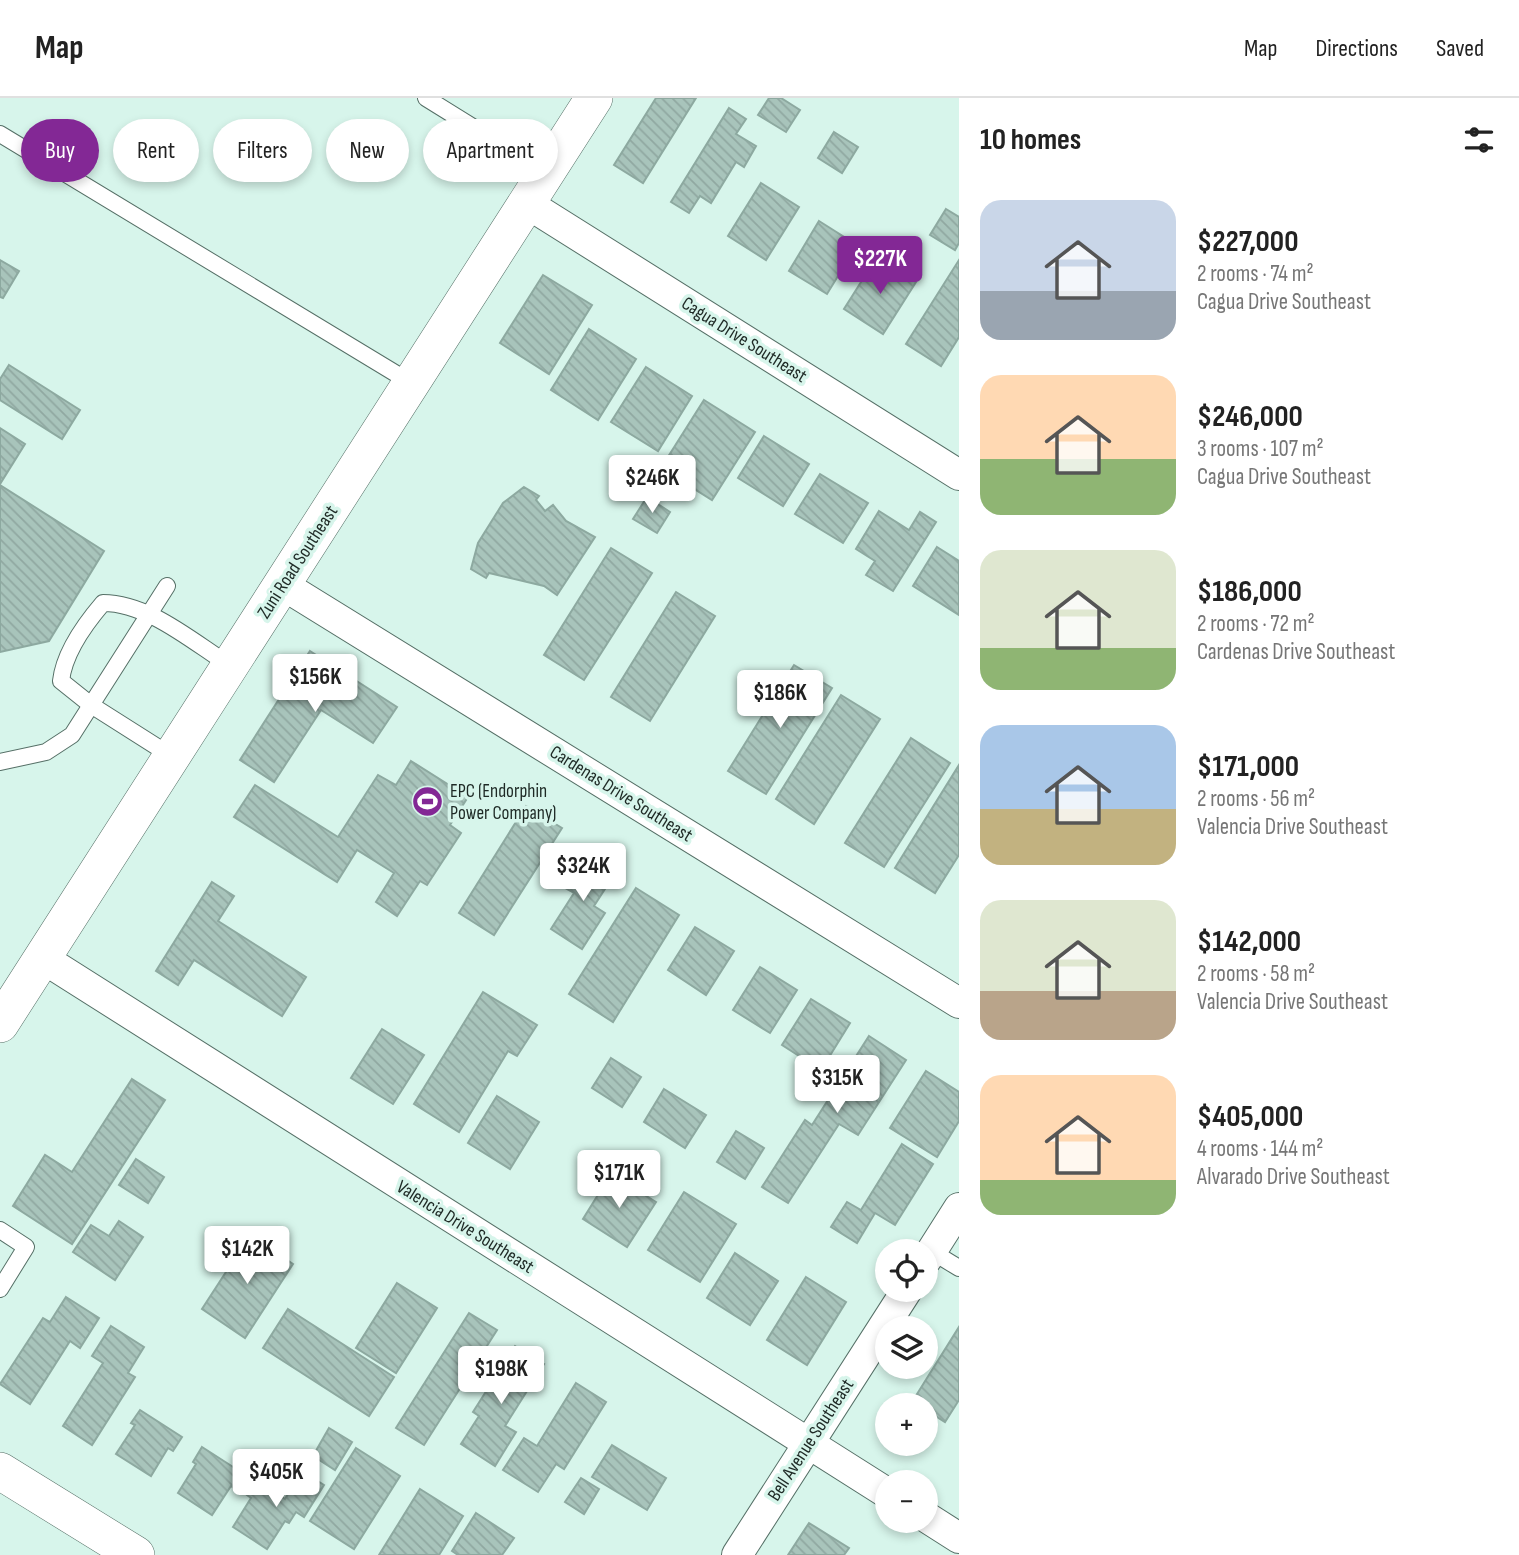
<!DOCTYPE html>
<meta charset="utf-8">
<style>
body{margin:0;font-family:"Sofia Sans Condensed",sans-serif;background:#f2f2f2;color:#222;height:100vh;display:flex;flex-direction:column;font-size:26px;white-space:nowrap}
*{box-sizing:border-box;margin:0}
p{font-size:23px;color:#767676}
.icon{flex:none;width:38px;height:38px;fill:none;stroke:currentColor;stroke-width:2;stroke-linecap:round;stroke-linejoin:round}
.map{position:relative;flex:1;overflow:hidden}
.sheet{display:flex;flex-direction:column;background:#fff;width:560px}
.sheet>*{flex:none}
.banner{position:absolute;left:21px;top:21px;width:665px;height:63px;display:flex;gap:14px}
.controls{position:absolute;left:875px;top:1141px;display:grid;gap:14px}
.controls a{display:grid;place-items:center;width:63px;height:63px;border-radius:50%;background:#fff;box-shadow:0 4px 10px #0003;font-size:35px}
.price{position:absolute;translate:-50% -60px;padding:0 16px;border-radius:7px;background:#fff;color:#222;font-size:23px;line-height:46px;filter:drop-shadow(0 2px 4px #0008)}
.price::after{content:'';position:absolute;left:50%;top:42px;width:21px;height:16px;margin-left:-10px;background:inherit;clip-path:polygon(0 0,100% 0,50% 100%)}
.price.selected{background:#832895;color:#fff}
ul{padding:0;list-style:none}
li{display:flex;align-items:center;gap:21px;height:175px;padding:0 21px}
li span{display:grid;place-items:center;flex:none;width:196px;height:140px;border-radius:21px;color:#555}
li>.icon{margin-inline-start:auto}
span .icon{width:84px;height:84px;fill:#fffc;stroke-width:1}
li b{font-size:30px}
h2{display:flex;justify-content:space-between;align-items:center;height:84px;padding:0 21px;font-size:30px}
.chip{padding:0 24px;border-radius:32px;background:#fff;box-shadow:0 4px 10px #0003;font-size:24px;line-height:63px}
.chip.selected{background:#832895;color:#fff}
header{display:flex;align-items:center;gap:42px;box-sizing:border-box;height:98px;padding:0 35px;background:#fff;border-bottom:2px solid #e0e0e0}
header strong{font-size:33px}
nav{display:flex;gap:38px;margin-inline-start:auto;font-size:24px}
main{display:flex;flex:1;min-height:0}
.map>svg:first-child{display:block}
</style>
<header>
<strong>Map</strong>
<nav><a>Map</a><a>Directions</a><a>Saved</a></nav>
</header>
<main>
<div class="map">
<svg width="959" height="1457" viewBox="0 0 959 1457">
<defs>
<pattern id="building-back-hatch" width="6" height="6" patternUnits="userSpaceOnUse" patternTransform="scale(1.75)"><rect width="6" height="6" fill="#a8c4bb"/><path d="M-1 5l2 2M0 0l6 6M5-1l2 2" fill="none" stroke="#90a8a1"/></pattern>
</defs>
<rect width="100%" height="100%" fill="#d7f5eb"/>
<!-- building -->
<g fill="url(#building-back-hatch)" stroke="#8da9a0" stroke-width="2">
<polygon points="656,0 696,0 643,85 614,67"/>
<polygon points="769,0 781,0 800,12 786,34 758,17"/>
<polygon points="729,10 746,21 736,36 756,48 744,69 736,64 711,105 700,98 689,115 671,104"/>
<polygon points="834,34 858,49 842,75 818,60"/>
<polygon points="761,85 799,109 766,162 728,138"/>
<polygon points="946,111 959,119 959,145 955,152 930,137"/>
<polygon points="819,123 857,147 827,196 789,173"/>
<polygon points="877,159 916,184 883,236 844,211"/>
<polygon points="0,162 19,173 3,200 0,199"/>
<polygon points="959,162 959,239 941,268 906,246"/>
<polygon points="543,177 592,207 549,276 500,245"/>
<polygon points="589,231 636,261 598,322 551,292"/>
<polygon points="9,267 80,312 62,341 0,302 0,281"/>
<polygon points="646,269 692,298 658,353 611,324"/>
<polygon points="704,302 755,334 712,402 661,370"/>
<polygon points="0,330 25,346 0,386"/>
<polygon points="764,338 809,366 783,408 738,380"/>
<polygon points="820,376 868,405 843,445 795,416"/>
<polygon points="0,387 104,453 49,543 0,554"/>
<polygon points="524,389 539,398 536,402 545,413 553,407 566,423 595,439 557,497 544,488 489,475 486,480 471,471 478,445 503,405"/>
<polygon points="647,399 670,414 657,435 633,421"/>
<polygon points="879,413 909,432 920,414 936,424 893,493 866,477 875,463 856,451"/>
<polygon points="937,449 959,463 959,517 913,488"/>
<polygon points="611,450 652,475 584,582 544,557"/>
<polygon points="676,494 715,518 650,623 611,599"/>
<polygon points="310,553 397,609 373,645 321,612 274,684 240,662"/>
<polygon points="794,567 832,590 766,696 728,673"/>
<polygon points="841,597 880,621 814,726 776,701"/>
<polygon points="911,640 950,665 884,769 845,745"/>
<polygon points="411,663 468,699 450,727 461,735 427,787 420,783 397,818 376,804 394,775 357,752 337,784 234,719 255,687 338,739 378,677 396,687"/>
<polygon points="959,667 959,757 935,795 895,770"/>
<polygon points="526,708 562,730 494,837 459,815"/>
<polygon points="584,758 614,777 594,808 605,815 582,851 551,831 574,795 565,790"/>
<polygon points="212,784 234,798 218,823 306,879 282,918 194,862 178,887 156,873"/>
<polygon points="636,790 679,817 613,924 569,896"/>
<polygon points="695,829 734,853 706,897 668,872"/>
<polygon points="760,869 797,892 770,935 733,912"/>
<polygon points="483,894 537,927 517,958 508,953 459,1034 414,1006"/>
<polygon points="811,901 850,925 821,972 782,947"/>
<polygon points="382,931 424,957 393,1006 351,980"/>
<polygon points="869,938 906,962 858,1037 839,1026 788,1105 762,1089 805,1022 812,1027"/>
<polygon points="611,960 641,979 622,1009 592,990"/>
<polygon points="926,973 959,994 959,1023 937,1059 890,1030"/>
<polygon points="132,981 165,1002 72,1146 13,1108 45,1057 72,1074"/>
<polygon points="664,991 706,1017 685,1050 644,1024"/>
<polygon points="497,998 539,1024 510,1071 468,1045"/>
<polygon points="736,1033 764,1050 745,1081 717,1064"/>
<polygon points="902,1046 933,1066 895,1127 875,1115 857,1145 831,1129 847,1104 861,1112"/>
<polygon points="136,1061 164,1079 148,1105 119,1087"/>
<polygon points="611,1076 656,1104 627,1149 583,1121"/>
<polygon points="684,1094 736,1126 700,1184 648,1152"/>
<polygon points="119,1123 143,1139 115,1182 73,1154 91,1127 109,1138"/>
<polygon points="250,1137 293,1166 245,1240 202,1211"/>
<polygon points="735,1155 778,1183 750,1227 707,1200"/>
<polygon points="806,1179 846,1204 807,1267 767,1242"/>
<polygon points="397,1185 437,1210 396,1275 356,1250"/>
<polygon points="66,1199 99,1220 80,1250 70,1243 30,1306 0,1286 43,1220 50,1224"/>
<polygon points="288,1211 394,1279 369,1318 263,1250"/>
<polygon points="469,1215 497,1232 424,1347 396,1330"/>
<polygon points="111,1228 144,1249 128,1275 135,1279 92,1347 63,1328 103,1265 92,1258"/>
<polygon points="959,1229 959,1302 945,1324 926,1312 926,1307 912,1304"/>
<polygon points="515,1248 544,1266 505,1328 516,1334 495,1368 461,1346 479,1318 473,1314"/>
<polygon points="576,1285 606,1304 564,1371 556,1366 538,1394 503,1372 524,1340 537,1348"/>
<polygon points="140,1312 182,1339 173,1353 168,1350 151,1378 116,1356 135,1327 131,1325"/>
<polygon points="329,1330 352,1344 335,1372 313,1358"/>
<polygon points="612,1347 666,1380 647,1412 592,1379"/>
<polygon points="202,1349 244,1376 235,1391 231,1388 212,1417 178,1395 196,1366 193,1364"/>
<polygon points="356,1350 400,1378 354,1451 310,1423"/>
<polygon points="302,1373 324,1387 304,1419 296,1414 289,1425 285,1423 267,1451 233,1429 251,1400 247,1397 257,1382 285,1401"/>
<polygon points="581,1380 599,1391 584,1416 565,1404"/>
<polygon points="420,1391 463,1418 439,1457 379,1457"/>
<polygon points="476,1415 514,1440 502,1457 458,1457 452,1453"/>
<polygon points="809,1425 849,1450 844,1457 788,1457"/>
</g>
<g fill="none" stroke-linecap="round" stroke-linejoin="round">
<defs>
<g id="service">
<polyline points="426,0 547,75"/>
<polyline points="0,36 413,286"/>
<path d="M173,659L91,607L61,583C64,556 85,526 103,505C149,505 194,545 231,568"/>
<polyline points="0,664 46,654 72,637 167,488"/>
<polyline points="0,1132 26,1149 0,1191"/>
<polyline points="931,1153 959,1170"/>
</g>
<g id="minor">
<polyline points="528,106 959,377"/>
<polyline points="283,487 959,905"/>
<polyline points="44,861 887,1395"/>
<polyline points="926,1162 959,1110"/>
<polyline points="926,1419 959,1440"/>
<polyline points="737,1457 907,1192"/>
</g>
<g id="tertiary">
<polyline points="0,926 594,0"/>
<polyline points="0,1373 136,1457"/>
</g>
</defs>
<!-- service casing -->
<use href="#service" stroke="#556f66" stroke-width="18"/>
<!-- minor casing -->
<use href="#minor" stroke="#556f66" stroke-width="32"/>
<!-- tertiary casing -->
<use href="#tertiary" stroke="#556f66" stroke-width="38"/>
<!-- service -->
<use href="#service" stroke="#fff" stroke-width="16"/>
<!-- minor -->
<use href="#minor" stroke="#fff" stroke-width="30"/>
<!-- tertiary -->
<use href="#tertiary" stroke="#fff" stroke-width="37"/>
</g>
<!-- icons -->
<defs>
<symbol id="stadium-disc" viewBox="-11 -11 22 22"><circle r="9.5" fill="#832895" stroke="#d7f5eb"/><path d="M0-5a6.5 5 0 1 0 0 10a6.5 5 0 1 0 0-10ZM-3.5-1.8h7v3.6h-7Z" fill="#fff"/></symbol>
</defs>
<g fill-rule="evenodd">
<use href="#stadium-disc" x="410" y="686" width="35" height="35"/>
</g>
<g text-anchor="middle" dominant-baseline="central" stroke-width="7" stroke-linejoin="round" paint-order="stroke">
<!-- street labels -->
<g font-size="19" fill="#1e2925" stroke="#d7f5eb">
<text transform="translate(744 242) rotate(32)">Cagua Drive Southeast</text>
<text transform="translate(298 464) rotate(-57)">Zuni Road Southeast</text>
<text transform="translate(621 696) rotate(32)">Cardenas Drive Southeast</text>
<text transform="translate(465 1129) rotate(32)">Valencia Drive Southeast</text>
<text transform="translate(811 1342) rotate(-57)">Bell Avenue Southeast</text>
</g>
<!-- poi labels -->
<g font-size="19" fill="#1e2925" stroke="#d7f5eb" text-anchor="start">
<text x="450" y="693">EPC (Endorphin<tspan x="450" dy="22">Power Company)</tspan></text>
</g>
</g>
</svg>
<div class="controls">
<a><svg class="icon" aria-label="locate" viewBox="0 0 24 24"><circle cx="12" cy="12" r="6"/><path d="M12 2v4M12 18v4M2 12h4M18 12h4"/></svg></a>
<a><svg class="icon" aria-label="layers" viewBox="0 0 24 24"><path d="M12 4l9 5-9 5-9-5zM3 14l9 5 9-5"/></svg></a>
<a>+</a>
<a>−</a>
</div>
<b class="price selected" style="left:880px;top:198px">$227K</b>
<b class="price" style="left:652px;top:417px">$246K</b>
<b class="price" style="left:315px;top:616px">$156K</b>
<b class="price" style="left:780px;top:632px">$186K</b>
<b class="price" style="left:583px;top:805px">$324K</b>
<b class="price" style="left:837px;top:1017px">$315K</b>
<b class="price" style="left:619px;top:1112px">$171K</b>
<b class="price" style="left:247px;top:1188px">$142K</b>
<b class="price" style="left:501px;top:1308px">$198K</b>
<b class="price" style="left:276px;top:1411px">$405K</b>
<div class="banner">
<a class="chip selected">Buy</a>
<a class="chip">Rent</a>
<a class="chip">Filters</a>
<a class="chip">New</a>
<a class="chip">Apartment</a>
</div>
</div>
<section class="sheet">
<h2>10 homes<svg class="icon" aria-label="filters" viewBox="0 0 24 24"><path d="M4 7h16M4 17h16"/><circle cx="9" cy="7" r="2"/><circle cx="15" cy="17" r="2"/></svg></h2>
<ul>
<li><span style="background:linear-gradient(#c9d6e8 65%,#9aa5b1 0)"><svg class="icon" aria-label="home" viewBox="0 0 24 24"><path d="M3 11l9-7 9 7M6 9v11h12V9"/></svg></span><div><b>$227,000</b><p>2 rooms · 74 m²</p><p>Cagua Drive Southeast</p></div></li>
<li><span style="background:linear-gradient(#ffd9b3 60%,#8fb573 0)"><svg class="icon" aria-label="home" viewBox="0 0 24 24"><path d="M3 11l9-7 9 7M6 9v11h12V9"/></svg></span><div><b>$246,000</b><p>3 rooms · 107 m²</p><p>Cagua Drive Southeast</p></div></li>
<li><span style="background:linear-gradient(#dfe7d0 70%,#8fb573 0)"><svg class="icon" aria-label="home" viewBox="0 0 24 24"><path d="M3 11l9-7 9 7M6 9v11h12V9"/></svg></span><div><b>$186,000</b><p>2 rooms · 72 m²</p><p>Cardenas Drive Southeast</p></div></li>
<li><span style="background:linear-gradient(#a9c7e8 60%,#c2b280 0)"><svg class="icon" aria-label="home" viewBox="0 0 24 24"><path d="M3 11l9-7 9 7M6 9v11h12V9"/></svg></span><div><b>$171,000</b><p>2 rooms · 56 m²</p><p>Valencia Drive Southeast</p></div></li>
<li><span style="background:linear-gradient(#dfe7d0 65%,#b9a48a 0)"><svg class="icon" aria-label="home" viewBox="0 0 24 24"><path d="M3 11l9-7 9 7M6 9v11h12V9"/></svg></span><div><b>$142,000</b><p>2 rooms · 58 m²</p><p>Valencia Drive Southeast</p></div></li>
<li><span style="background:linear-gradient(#ffd9b3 75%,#8fb573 0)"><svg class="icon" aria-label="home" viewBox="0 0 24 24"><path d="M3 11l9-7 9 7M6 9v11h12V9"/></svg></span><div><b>$405,000</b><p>4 rooms · 144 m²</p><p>Alvarado Drive Southeast</p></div></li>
</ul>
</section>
</main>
